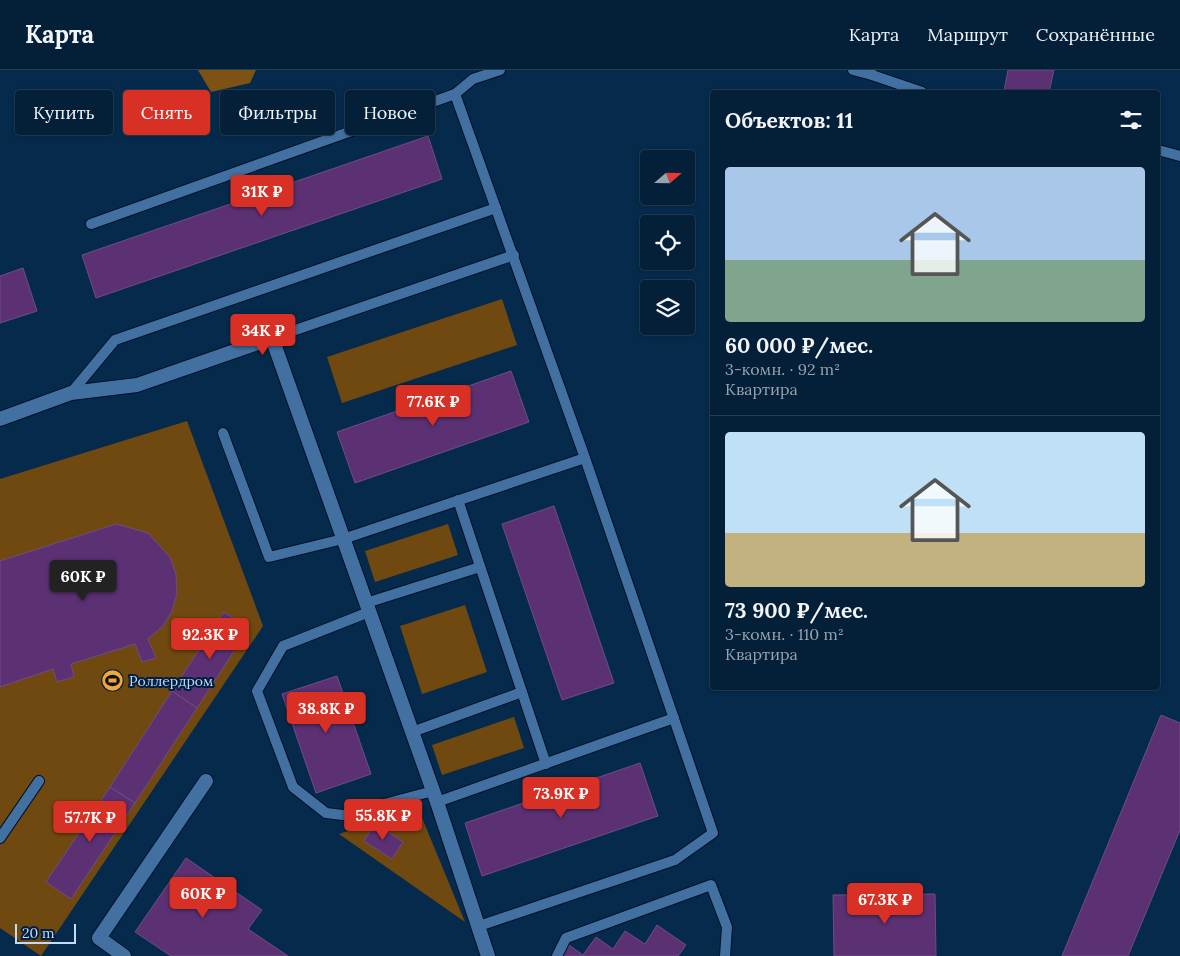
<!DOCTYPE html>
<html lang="ru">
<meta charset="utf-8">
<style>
body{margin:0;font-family:Lora,serif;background:#0d2841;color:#f1f3f6;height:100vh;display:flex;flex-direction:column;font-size:19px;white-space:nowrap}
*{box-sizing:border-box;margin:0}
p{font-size:16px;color:#97a3ae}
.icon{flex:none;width:28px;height:28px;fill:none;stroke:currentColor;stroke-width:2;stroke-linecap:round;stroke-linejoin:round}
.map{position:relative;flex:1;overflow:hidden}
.side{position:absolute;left:710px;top:20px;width:450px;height:600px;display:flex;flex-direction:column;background:#042039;border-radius:5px;box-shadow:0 1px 4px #0004,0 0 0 1px #253e53}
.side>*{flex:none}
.banner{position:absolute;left:15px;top:20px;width:475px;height:45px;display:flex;gap:10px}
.needle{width:32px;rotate:70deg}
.controls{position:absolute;left:640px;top:80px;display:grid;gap:10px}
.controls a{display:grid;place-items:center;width:55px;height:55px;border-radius:5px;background:#042039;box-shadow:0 1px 4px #0004,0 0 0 1px #253e53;font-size:25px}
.scale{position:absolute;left:15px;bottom:12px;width:61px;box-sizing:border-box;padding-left:5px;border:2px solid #c3dbf7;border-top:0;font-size:14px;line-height:18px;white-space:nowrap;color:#c3dbf7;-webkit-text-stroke:4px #001f41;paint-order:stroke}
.price{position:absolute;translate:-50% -42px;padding:0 11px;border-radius:5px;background:#d93025;color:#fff;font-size:16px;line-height:32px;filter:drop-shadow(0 1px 2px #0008)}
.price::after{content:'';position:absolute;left:50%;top:30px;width:15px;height:11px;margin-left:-8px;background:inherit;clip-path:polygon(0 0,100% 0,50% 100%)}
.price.selected{background:#222;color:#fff}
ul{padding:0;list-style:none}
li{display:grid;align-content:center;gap:10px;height:265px;padding:0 15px}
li+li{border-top:1px solid #253e53}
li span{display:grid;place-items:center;height:155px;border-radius:5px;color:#555}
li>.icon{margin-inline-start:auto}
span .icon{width:90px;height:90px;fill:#fffc;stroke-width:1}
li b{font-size:21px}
h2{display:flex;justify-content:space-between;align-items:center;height:60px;padding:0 15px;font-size:21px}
.chip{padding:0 18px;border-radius:5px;background:#042039;box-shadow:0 1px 4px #0004,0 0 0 1px #253e53;font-size:18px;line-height:45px}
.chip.selected{background:#d93025;color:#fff}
header{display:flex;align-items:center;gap:30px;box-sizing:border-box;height:70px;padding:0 25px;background:#042039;border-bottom:1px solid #253e53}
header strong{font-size:24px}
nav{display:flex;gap:28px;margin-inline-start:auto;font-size:18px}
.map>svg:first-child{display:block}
</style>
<header>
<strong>Карта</strong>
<nav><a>Карта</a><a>Маршрут</a><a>Сохранённые</a></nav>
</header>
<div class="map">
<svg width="1180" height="886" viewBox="0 0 1180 886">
<rect width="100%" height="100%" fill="#062a4c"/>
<!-- green -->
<g fill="#704910">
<polygon points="502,229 517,275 342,333 327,287"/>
<polygon points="187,351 263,556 41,886 0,858 0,409"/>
<polygon points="448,454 458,485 375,512 365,481"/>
<polygon points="465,535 487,602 422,624 400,556"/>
<polygon points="514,647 524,678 442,705 432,675"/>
<polygon points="418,738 465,852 339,764"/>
</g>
<!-- forest -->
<polygon fill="#7d5315" points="198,0 256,0 250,13 211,22"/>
<!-- building -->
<g fill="#5c3174" stroke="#6e4d83">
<polygon points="1008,0 1054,0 1049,22 1004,21"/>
<polygon points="428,66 442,109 96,228 82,185"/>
<polygon points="23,198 37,241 0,253 0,206"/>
<polygon points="511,301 529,352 355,413 337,362"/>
<polygon points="554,436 614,613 562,630 502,454"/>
<polygon points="116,454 148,463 170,487 176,504 177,524 172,541 163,556 148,569 156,588 142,592 135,574 71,594 74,607 57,612 53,599 0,617 0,491"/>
<polygon points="224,542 249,558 197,638 172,621"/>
<polygon points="337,606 371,704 316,723 282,624"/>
<polygon points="172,621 197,638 135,733 110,717"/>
<polygon points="1161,645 1180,653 1180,760 1128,886 1062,886"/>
<polygon points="640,693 658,746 482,806 465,753"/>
<polygon points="110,717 135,733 71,829 46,812"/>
<polygon points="375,753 403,772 392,789 364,771"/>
<polygon points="186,788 262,840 248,859 288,886 171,886 135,862"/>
<polygon points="935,824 936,886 834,886 833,825"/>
<polygon points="657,855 686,875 678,886 562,886 569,875 583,885 596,867 613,879 625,861 645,874"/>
</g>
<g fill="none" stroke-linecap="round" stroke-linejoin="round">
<defs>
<g id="service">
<polyline points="853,0 872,5"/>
<polyline points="870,0 872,5 922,22"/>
<polyline points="455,24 473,9 500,0"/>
<polyline points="1158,80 1180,86"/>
<polyline points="91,154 455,24 585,388 713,763 675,790 479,856"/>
<polyline points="272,268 514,185"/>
<polyline points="71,323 115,270 496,138"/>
<polyline points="223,363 269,487 343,469 585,388"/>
<polyline points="458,430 546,694"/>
<polyline points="366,533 480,497"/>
<polyline points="369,542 283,576 257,621 293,717 326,743 343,745 433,721"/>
<polyline points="412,662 522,622"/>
<polyline points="437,732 674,648"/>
<polyline points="0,768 39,711"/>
<polyline points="557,886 566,868 711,815 727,857 725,886"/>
</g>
<g id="minor">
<polyline points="0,349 71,323 137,315 272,268 437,732 488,886"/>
<polyline points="124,886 99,868 206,711"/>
</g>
</defs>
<!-- service casing -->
<use href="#service" stroke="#001229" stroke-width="12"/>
<!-- minor casing -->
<use href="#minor" stroke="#001229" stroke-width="16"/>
<!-- service -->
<use href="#service" stroke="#4270a1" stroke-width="10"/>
<!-- minor -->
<use href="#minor" stroke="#4270a1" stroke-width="14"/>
</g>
<!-- icons -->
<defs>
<symbol id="stadium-disc" viewBox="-11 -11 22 22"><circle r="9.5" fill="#f0a63f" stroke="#001f41"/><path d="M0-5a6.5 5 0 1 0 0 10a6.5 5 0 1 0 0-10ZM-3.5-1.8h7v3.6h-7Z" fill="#111"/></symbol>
</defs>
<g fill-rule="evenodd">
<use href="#stadium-disc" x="100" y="598" width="25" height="25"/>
</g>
<g text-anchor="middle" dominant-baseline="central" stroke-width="4" stroke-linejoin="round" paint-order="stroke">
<!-- poi labels -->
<g font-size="14" fill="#c3dbf7" stroke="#001f41" text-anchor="start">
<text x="129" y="611">Роллердром</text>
</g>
</g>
</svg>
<div class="controls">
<a><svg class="needle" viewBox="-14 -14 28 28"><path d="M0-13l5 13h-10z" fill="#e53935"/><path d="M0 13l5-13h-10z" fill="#97a3ae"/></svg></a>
<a><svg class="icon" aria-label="locate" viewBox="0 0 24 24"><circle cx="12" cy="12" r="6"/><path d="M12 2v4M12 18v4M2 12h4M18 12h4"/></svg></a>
<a><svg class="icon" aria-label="layers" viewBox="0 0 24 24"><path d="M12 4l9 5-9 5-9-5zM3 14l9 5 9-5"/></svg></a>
</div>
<div class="scale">20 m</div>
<b class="price" style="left:262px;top:147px">31K ₽</b>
<b class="price" style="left:263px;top:286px">34K ₽</b>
<b class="price" style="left:433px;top:357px">77.6K ₽</b>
<b class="price selected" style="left:83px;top:532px">60K ₽</b>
<b class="price" style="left:210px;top:590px">92.3K ₽</b>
<b class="price" style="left:326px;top:664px">38.8K ₽</b>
<b class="price" style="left:561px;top:749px">73.9K ₽</b>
<b class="price" style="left:383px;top:771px">55.8K ₽</b>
<b class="price" style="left:90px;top:773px">57.7K ₽</b>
<b class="price" style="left:203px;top:849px">60K ₽</b>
<b class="price" style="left:885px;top:855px">67.3K ₽</b>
<div class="banner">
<a class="chip">Купить</a>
<a class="chip selected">Снять</a>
<a class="chip">Фильтры</a>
<a class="chip">Новое</a>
</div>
<section class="side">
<h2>Объектов: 11<svg class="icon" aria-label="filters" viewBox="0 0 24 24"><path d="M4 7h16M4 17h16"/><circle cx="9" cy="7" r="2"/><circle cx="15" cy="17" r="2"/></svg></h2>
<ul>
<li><span style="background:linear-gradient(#a9c7e8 60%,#7fa58c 0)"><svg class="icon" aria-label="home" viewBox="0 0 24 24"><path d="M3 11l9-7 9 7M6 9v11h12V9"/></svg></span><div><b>60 000 ₽/мес.</b><p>3-комн. · 92 m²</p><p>Квартира</p></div></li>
<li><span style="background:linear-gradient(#bfe0f5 65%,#c2b280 0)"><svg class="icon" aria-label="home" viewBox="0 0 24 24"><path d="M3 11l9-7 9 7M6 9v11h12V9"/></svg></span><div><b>73 900 ₽/мес.</b><p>3-комн. · 110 m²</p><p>Квартира</p></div></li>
</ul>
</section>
</div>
